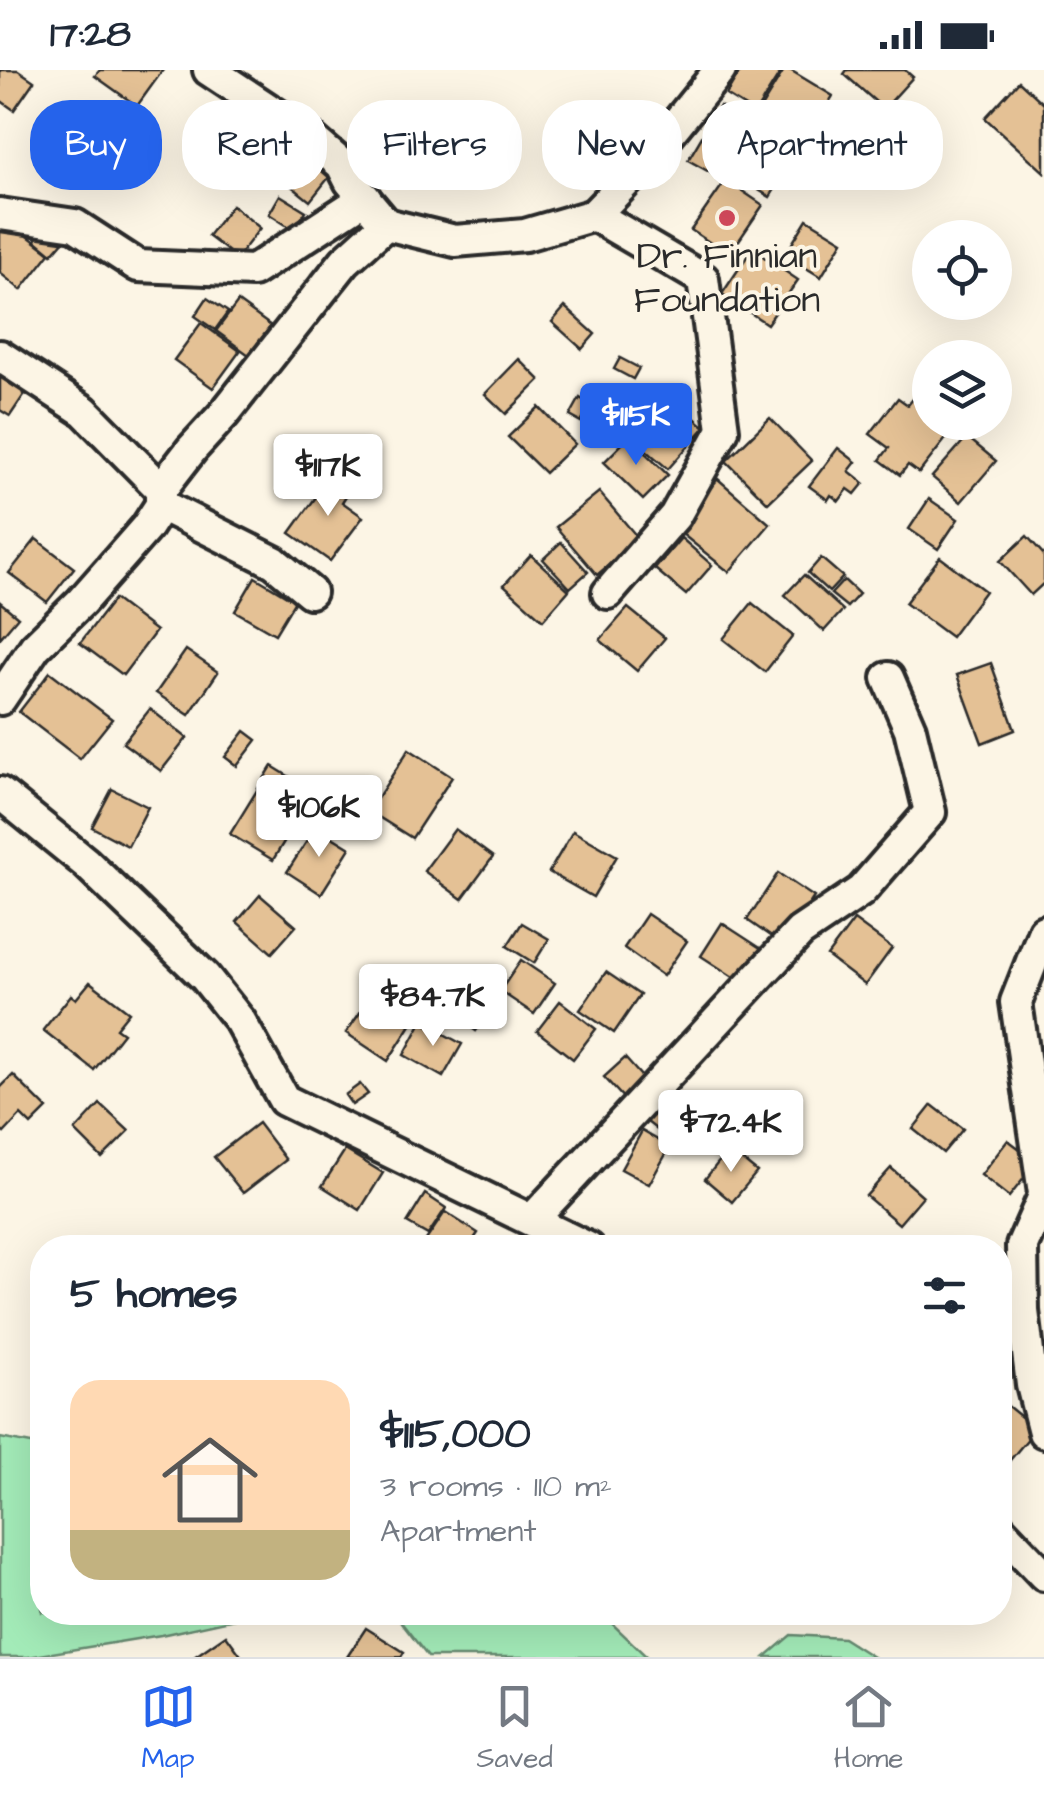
<!DOCTYPE html>
<meta charset="utf-8">
<style>
body{margin:0;font-family:"Architects Daughter",sans-serif;background:#f6f6f7;color:#1f2937;height:100vh;display:flex;flex-direction:column;font-size:38px;white-space:nowrap}
*{box-sizing:border-box;margin:0}
p{font-size:32px;color:#747a83}
.icon{flex:none;width:55px;height:55px;fill:none;stroke:currentColor;stroke-width:2;stroke-linecap:round;stroke-linejoin:round}
.map{position:relative;flex:1;overflow:hidden}
.sheet{position:absolute;left:30px;top:1165px;width:982px;height:390px;display:flex;flex-direction:column;background:#fff;border-radius:40px;box-shadow:0 10px 40px #0002}
.sheet>*{flex:none}
.banner{position:absolute;left:30px;top:30px;width:985px;height:90px;display:flex;gap:20px}
.controls{position:absolute;left:912px;top:150px;display:grid;gap:20px}
.controls a{display:grid;place-items:center;width:100px;height:100px;border-radius:50%;background:#fff;box-shadow:0 10px 40px #0002;font-size:50px}
.price{position:absolute;translate:-50% -85px;padding:0 22px;border-radius:10px;background:#fff;color:#222;font-size:32px;line-height:65px;filter:drop-shadow(0 2px 5px #0008)}
.price::after{content:'';position:absolute;left:50%;top:60px;width:30px;height:22px;margin-left:-15px;background:inherit;clip-path:polygon(0 0,100% 0,50% 100%)}
.price.selected{background:#2563eb;color:#fff}
ul{padding:0;list-style:none}
li{display:flex;align-items:center;gap:30px;height:250px;padding:0 40px}
li span{display:grid;place-items:center;flex:none;width:280px;height:200px;border-radius:30px;color:#555}
li>.icon{margin-inline-start:auto}
span .icon{width:120px;height:120px;fill:#fffc;stroke-width:1}
li b{font-size:42px}
h2{display:flex;justify-content:space-between;align-items:center;height:120px;padding:0 40px;font-size:42px}
.pill{padding:0 35px;border-radius:40px;background:#fff;box-shadow:0 10px 40px #0002;font-size:35px;line-height:90px}
.pill.selected{background:#2563eb;color:#fff}
.status{display:flex;justify-content:space-between;align-items:center;height:70px;padding:0 50px;background:#fff;direction:ltr}
.status svg{height:28px;fill:currentColor}
.dock{display:flex;justify-content:space-around;align-items:center;height:140px;border-top:2px solid #e0e1e3;background:#fff;font-size:28px;color:#747a83}
.dock a{display:grid;justify-items:center;gap:5px}
.dock .selected{color:#2563eb}
.map>svg:first-child{display:block}
</style>
<div class="status"><b>17:28</b><svg viewBox="0 0 49 12"><path d="M0 12V9h3v3zM5 12V6h3v6zM10 12V3h3v9zM15 12V0h3v12zM26 1h20v11H26zM47 4h2v5h-2z"/></svg></div>
<div class="map">
<svg width="1044" height="1587" viewBox="0 0 1044 1587">
<rect width="100%" height="100%" fill="#fcf5e5"/>
<filter id="ink" filterUnits="userSpaceOnUse"><feTurbulence type="fractalNoise" baseFrequency=".01" numOctaves="2"/><feDisplacementMap in="SourceGraphic" scale="20" xChannelSelector="R" yChannelSelector="G"/><feConvolveMatrix kernelMatrix="1 2 1 2 8 2 1 2 1" color-interpolation-filters="sRGB"/></filter>
<g filter="url(#ink)">
<!-- green -->
<g fill="#a3ebb8" stroke="#678b72" stroke-width="2.5">
<polygon points="0,1368 42,1376 42,1542 262,1543 161,1565 28,1587 0,1587"/>
<polygon points="374,1543 601,1543 647,1587 428,1587 397,1547"/>
<polygon points="791,1565 843,1568 873,1587 765,1587"/>
</g>
<!-- building -->
<g fill="#e4c195" stroke="#2b2b2b" stroke-width="2.5">
<polygon points="0,0 18,0 34,11 14,40 0,30"/>
<polygon points="100,0 163,0 137,36 95,6"/>
<polygon points="741,0 782,0 755,43 726,25"/>
<polygon points="784,0 790,0 833,26 770,127 741,109 775,55 757,44"/>
<polygon points="847,0 905,0 913,7 884,39 844,4"/>
<polygon points="1019,11 1044,34 1044,102 985,48"/>
<polygon points="720,36 753,56 722,109 688,90"/>
<polygon points="834,37 884,68 854,114 805,83"/>
<polygon points="222,57 259,81 241,109 203,85"/>
<polygon points="307,71 338,96 310,131 279,106"/>
<polygon points="726,110 763,135 729,185 691,160"/>
<polygon points="280,125 306,141 294,160 269,144"/>
<polygon points="232,135 260,158 237,188 208,166"/>
<polygon points="807,149 843,171 821,207 785,185"/>
<polygon points="7,150 50,183 21,220 0,203 0,159"/>
<polygon points="46,156 64,170 52,184 35,170"/>
<polygon points="752,179 798,210 767,254 722,224"/>
<polygon points="207,228 228,242 215,260 195,246"/>
<polygon points="238,232 271,256 249,285 216,261"/>
<polygon points="565,237 595,264 582,279 552,252"/>
<polygon points="201,253 240,281 213,318 174,290"/>
<polygon points="620,288 639,298 633,309 614,299"/>
<polygon points="519,289 540,310 506,344 485,324"/>
<polygon points="9,294 34,310 10,346 0,340 0,307"/>
<polygon points="666,324 705,357 668,399 630,366"/>
<polygon points="580,328 591,335 581,352 570,346"/>
<polygon points="898,328 908,335 913,329 930,342 929,352 948,366 919,403 908,395 900,405 880,390 889,378 870,364"/>
<polygon points="539,337 575,374 545,403 508,367"/>
<polygon points="770,348 812,391 768,433 726,391"/>
<polygon points="629,367 668,405 643,430 604,392"/>
<polygon points="967,367 996,391 961,432 932,407"/>
<polygon points="838,378 856,392 849,401 864,413 855,424 848,419 839,431 831,425 828,430 809,416"/>
<polygon points="334,402 353,415 342,432 363,447 330,491 290,463"/>
<polygon points="718,409 770,454 729,502 676,459"/>
<polygon points="599,422 639,469 597,505 556,457"/>
<polygon points="929,429 958,449 938,479 909,459"/>
<polygon points="1027,466 1044,485 1044,513 1031,525 1000,491"/>
<polygon points="681,468 712,495 686,525 655,499"/>
<polygon points="36,469 74,498 47,532 9,503"/>
<polygon points="561,472 588,502 570,518 543,489"/>
<polygon points="531,485 569,520 543,550 504,515"/>
<polygon points="940,487 985,521 951,567 905,533"/>
<polygon points="821,488 843,507 829,522 808,503"/>
<polygon points="804,505 843,540 824,561 785,525"/>
<polygon points="255,507 295,531 275,564 235,541"/>
<polygon points="844,510 859,524 847,537 831,524"/>
<polygon points="114,529 156,561 123,605 80,573"/>
<polygon points="0,532 18,547 0,568"/>
<polygon points="752,533 793,566 765,602 723,569"/>
<polygon points="628,538 665,568 637,601 600,570"/>
<polygon points="186,580 218,602 189,645 156,623"/>
<polygon points="991,593 1015,660 982,673 957,605"/>
<polygon points="50,602 112,649 80,689 19,642"/>
<polygon points="150,639 187,668 161,701 123,673"/>
<polygon points="245,661 257,670 237,696 225,687"/>
<polygon points="409,679 452,707 412,768 369,741"/>
<polygon points="272,696 314,722 273,790 230,764"/>
<polygon points="112,719 148,737 128,776 92,757"/>
<polygon points="316,757 350,778 321,824 287,802"/>
<polygon points="455,759 493,787 462,829 424,801"/>
<polygon points="573,761 617,786 593,827 549,802"/>
<polygon points="778,803 814,827 783,875 747,850"/>
<polygon points="260,825 296,856 272,883 237,852"/>
<polygon points="647,844 687,871 663,906 624,878"/>
<polygon points="854,850 892,878 865,915 827,886"/>
<polygon points="522,853 549,869 534,893 507,876"/>
<polygon points="722,853 762,879 741,912 701,886"/>
<polygon points="521,890 555,913 534,944 500,921"/>
<polygon points="606,902 640,925 614,963 580,940"/>
<polygon points="473,907 501,927 476,961 448,941"/>
<polygon points="90,912 129,942 116,958 123,963 94,1000 43,960 71,925 76,929"/>
<polygon points="370,928 411,955 388,991 346,963"/>
<polygon points="560,931 596,959 573,989 537,961"/>
<polygon points="422,952 462,974 443,1007 404,985"/>
<polygon points="625,988 649,1015 628,1033 604,1007"/>
<polygon points="13,1005 47,1039 31,1055 21,1045 4,1063 0,1060 0,1018"/>
<polygon points="360,1014 368,1024 352,1035 345,1025"/>
<polygon points="664,1020 692,1041 670,1070 642,1048"/>
<polygon points="100,1034 129,1061 102,1088 75,1061"/>
<polygon points="932,1035 963,1059 943,1083 913,1059"/>
<polygon points="258,1053 286,1090 243,1123 214,1087"/>
<polygon points="642,1061 670,1077 649,1114 621,1099"/>
<polygon points="1008,1070 1037,1092 1009,1127 981,1105"/>
<polygon points="729,1079 757,1102 732,1132 705,1109"/>
<polygon points="345,1080 383,1103 360,1140 322,1116"/>
<polygon points="891,1098 923,1126 899,1154 866,1126"/>
<polygon points="425,1124 446,1138 428,1165 407,1153"/>
<polygon points="445,1142 478,1163 468,1178 422,1176"/>
<polygon points="1004,1333 1036,1359 1000,1402 1000,1338"/>
<polygon points="366,1558 404,1582 401,1587 347,1587"/>
<polygon points="226,1565 242,1587 194,1587"/>
</g>
<g fill="none" stroke-linecap="round" stroke-linejoin="round">
<defs>
<g id="minor">
<polyline points="209,0 306,64 342,95 350,111 386,154 345,191 224,344 192,379 161,419 161,435 274,492 310,522"/>
<polyline points="0,144 75,155 138,196 253,201 365,128"/>
<polyline points="386,154 455,171 525,165 594,145"/>
<polyline points="0,286 84,341 161,419"/>
<polyline points="608,523 675,446 723,360 703,209 594,145 648,89 720,0"/>
<polyline points="0,629 35,577 81,532 111,498 146,458 161,435"/>
<polyline points="0,723 86,793 205,907 240,951 284,1030 588,1178"/>
<polyline points="1044,861 1016,932 1044,1123"/>
<polyline points="1044,1126 1022,1176 1023,1241 1032,1315 1044,1362"/>
<polyline points="532,1150 800,862 861,821 930,742 910,659 888,608"/>
<polyline points="1000,1459 1044,1505"/>
</g>
</defs>
<!-- minor casing -->
<use href="#minor" stroke="#2b2b2b" stroke-width="38"/>
<!-- minor -->
<use href="#minor" stroke="#fcf5e5" stroke-width="30"/>
</g>
</g>
<!-- markers -->
<circle fill="#d1495b" stroke="#fcf5e5" stroke-width="4" cx="727" cy="148" r="10"/>
<g text-anchor="middle" dominant-baseline="central" stroke-width="8" stroke-linejoin="round" paint-order="stroke">
<!-- poi labels -->
<g font-size="38" fill="#2b2b2b" stroke="#fcf5e5">
<text x="727" y="187">Dr. Finnian<tspan x="727" dy="44">Foundation</tspan></text>
</g>
</g>
</svg>
<div class="controls">
<a><svg class="icon" aria-label="locate" viewBox="0 0 24 24"><circle cx="12" cy="12" r="6"/><path d="M12 2v4M12 18v4M2 12h4M18 12h4"/></svg></a>
<a><svg class="icon" aria-label="layers" viewBox="0 0 24 24"><path d="M12 4l9 5-9 5-9-5zM3 14l9 5 9-5"/></svg></a>
</div>
<b class="price selected" style="left:636px;top:398px">$115K</b>
<b class="price" style="left:328px;top:449px">$117K</b>
<b class="price" style="left:319px;top:790px">$106K</b>
<b class="price" style="left:433px;top:979px">$84.7K</b>
<b class="price" style="left:731px;top:1105px">$72.4K</b>
<div class="banner">
<a class="pill selected">Buy</a>
<a class="pill">Rent</a>
<a class="pill">Filters</a>
<a class="pill">New</a>
<a class="pill">Apartment</a>
</div>
<section class="sheet">
<h2>5 homes<svg class="icon" aria-label="filters" viewBox="0 0 24 24"><path d="M4 7h16M4 17h16"/><circle cx="9" cy="7" r="2"/><circle cx="15" cy="17" r="2"/></svg></h2>
<ul>
<li><span style="background:linear-gradient(#ffd9b3 75%,#c2b280 0)"><svg class="icon" aria-label="home" viewBox="0 0 24 24"><path d="M3 11l9-7 9 7M6 9v11h12V9"/></svg></span><div><b>$115,000</b><p>3 rooms · 110 m²</p><p>Apartment</p></div></li>
</ul>
</section>
</div>
<nav class="dock">
<a class="selected"><svg class="icon" aria-label="map" viewBox="0 0 24 24"><path d="M3 6l6-2 6 2 6-2v14l-6 2-6-2-6 2zM9 4v14M15 6v14"/></svg>Map</a>
<a><svg class="icon" aria-label="saved" viewBox="0 0 24 24"><path d="M7 4h10v16l-5-4-5 4z"/></svg>Saved</a>
<a><svg class="icon" aria-label="home" viewBox="0 0 24 24"><path d="M3 11l9-7 9 7M6 9v11h12V9"/></svg>Home</a>
</nav>
